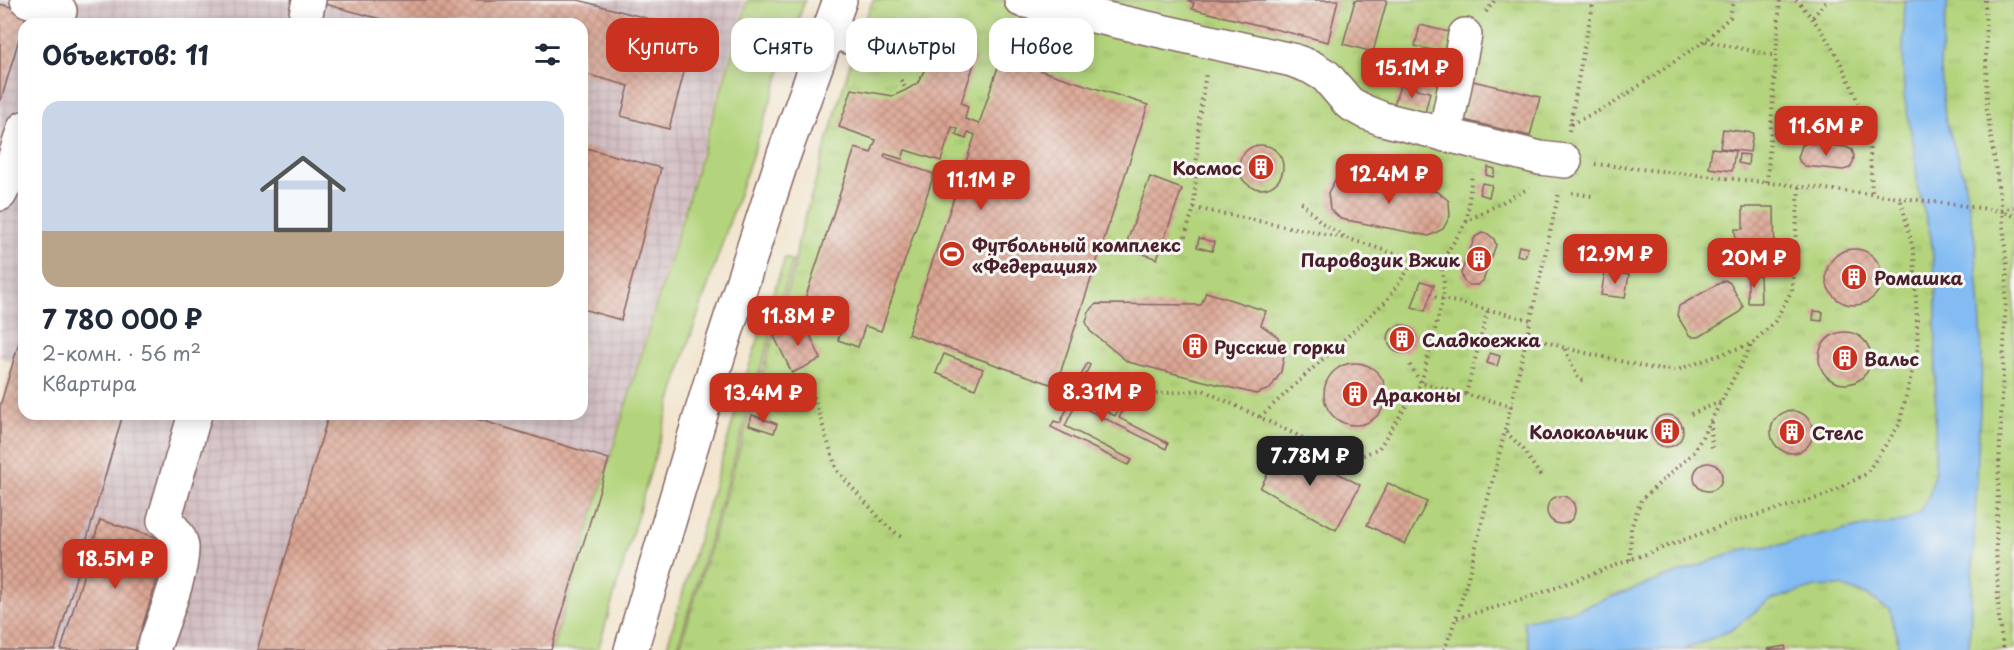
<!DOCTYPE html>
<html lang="ru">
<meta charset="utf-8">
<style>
body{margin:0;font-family:"Playpen Sans",sans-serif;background:#f2f2f3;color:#1f2937;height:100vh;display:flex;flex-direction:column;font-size:22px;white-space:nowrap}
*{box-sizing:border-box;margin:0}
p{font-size:20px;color:#747a83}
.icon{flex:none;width:33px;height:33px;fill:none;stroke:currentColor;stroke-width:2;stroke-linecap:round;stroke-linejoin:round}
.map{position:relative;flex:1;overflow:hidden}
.panel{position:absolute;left:18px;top:18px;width:570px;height:402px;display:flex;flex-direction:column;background:#fff;border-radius:18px;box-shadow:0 3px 15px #0003}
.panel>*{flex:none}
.guide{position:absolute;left:606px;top:18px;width:570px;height:54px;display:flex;gap:12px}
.price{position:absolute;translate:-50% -51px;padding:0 14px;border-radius:12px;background:#c8321e;color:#fff;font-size:20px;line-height:39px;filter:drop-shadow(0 2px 3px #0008)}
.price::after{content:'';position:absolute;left:50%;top:36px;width:18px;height:14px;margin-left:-9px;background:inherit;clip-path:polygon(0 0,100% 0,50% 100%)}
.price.on{background:#222;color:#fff}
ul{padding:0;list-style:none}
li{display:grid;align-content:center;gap:12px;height:318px;padding:0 24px}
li+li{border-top:2px solid #e0e1e3}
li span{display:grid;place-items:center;height:186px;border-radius:18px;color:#555}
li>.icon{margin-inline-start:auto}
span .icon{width:108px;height:108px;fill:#fffc;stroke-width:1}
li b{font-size:26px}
h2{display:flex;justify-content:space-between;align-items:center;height:72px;padding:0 24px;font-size:26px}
.tag{padding:0 21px;border-radius:18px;background:#fff;box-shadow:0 3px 15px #0003;font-size:21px;line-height:54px}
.tag.on{background:#c8321e;color:#fff}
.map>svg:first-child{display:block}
</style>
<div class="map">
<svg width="2014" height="650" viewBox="0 0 2014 650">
<defs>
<pattern id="industrial-grid" width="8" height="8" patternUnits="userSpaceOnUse" patternTransform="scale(1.5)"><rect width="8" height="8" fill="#d2bec2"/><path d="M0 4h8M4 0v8" fill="none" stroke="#b6a3a7"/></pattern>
<pattern id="park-tufts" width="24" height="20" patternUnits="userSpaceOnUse" patternTransform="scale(1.5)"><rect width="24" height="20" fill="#b3d47b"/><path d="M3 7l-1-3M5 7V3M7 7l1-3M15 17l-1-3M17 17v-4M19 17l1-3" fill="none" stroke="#9bb66a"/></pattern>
<pattern id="building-cross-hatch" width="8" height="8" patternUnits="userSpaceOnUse" patternTransform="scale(1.5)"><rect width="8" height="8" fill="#dba593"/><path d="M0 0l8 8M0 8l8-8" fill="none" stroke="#b48678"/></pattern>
</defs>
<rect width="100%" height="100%" fill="#f6f6f2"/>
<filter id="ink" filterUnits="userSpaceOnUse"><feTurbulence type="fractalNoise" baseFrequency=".0167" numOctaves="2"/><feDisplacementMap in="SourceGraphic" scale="12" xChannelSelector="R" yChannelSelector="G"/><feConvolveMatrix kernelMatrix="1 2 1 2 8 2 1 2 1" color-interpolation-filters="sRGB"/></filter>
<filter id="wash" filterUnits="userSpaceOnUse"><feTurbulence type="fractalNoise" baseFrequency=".008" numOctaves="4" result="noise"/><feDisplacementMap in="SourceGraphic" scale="24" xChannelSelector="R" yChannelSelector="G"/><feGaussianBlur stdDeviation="1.35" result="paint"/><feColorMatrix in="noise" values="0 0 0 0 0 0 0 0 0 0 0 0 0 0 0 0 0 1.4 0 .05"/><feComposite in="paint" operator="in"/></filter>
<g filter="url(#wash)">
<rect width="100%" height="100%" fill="#f2e4cc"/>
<!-- industrial -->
<path fill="url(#industrial-grid)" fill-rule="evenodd" d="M0,0H746L551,650H0V406L13,362L0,357ZM24,24H582V414H24Z"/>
<!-- grass -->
<g fill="#b3d47b" stroke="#7e7a53" stroke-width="1.5">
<polygon points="748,0 805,0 686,350 598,650 552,650"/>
<polygon points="785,258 793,261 677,650 666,650 747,373"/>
</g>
<!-- park -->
<polygon fill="url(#park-tufts)" stroke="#7e7a53" stroke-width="1.5" points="873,0 2014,0 2014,650 679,650 794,268 798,241 857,40"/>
<!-- water -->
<polygon fill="#82bcf3" stroke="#666e8f" stroke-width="1.5" points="1905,0 1948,0 1940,60 1945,118 1963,174 1975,240 1981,326 1982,365 1969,650 1898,650 1897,635 1889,609 1868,596 1841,586 1815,587 1768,601 1732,630 1683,650 1530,650 1523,621 1575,610 1744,549 1779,545 1863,526 1902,522 1919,513 1929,496 1935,471 1936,288 1931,237 1918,189 1914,147 1904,96 1903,51"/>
<g id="blocks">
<!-- building -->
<g fill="url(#building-cross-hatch)">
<polygon points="321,0 578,0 695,31 669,129 621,116 629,86 582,73 582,24 399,24 321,3"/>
<polygon points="1187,0 1338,0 1328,42 1192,9 1194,3"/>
<polygon points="1355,0 1387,0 1373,52 1343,44"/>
<polygon points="0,4 27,12 1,100 0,99"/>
<polygon points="1420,25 1449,32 1444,53 1415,46"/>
<polygon points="937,45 976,58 961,103 968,106 965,119 979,124 1001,58 1148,105 1056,386 908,334 975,135 968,132 966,139 956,135 958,129 952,127 941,161 905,150 902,159 885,154 884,157 934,174 881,331 865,326 858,347 838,340 845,320 803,305 855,148 871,153 876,140 839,127 852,89 893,96 906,90 918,83"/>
<polygon points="1473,81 1540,97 1530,136 1464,120"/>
<polygon points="1400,85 1430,92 1425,113 1394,105"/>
<polygon points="1723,129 1753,133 1750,152 1720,148"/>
<polygon points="1807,143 1846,147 1852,150 1854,156 1853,163 1850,168 1843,170 1805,166 1800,162 1798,158 1802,145"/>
<circle cx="1261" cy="167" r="22"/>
<polygon points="582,147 661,168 621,320 582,309"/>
<polygon points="1712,148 1735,151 1732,171 1709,168"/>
<polygon points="1739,154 1749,155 1748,165 1738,163"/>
<polygon points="1488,167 1495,169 1493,177 1486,175"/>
<polygon points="1350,174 1438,192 1449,201 1450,216 1443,229 1429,236 1341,219 1330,209 1328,193 1335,180"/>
<polygon points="1150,177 1182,189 1157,259 1125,247"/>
<polygon points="1482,183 1492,185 1489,197 1479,194"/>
<polygon points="1743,207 1774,207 1775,273 1744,273 1743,248 1736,248 1735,229 1743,229"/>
<polygon points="1482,233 1488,234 1494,239 1496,245 1483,281 1477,285 1469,285 1463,280 1461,273 1475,237"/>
<polygon points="1199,238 1214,242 1212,251 1197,247"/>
<polygon points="1519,246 1528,248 1525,257 1517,255"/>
<circle cx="1854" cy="277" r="28"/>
<polygon points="1605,271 1629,275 1625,298 1601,295"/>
<polygon points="1748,275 1760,275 1761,303 1748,303"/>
<polygon points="1725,280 1730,283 1743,307 1739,313 1699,337 1693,337 1689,335 1677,315 1679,306"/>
<polygon points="1421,281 1434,285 1425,311 1412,307"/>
<polygon points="1206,292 1266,311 1261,325 1278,337 1284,355 1281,372 1270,389 1256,394 1128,362 1090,331 1086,322 1089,312 1096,304 1201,305"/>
<polygon points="1814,311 1823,312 1822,321 1813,320"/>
<polygon points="804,322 821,359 792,373 774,336"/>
<circle cx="1402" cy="339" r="14"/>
<polygon points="23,329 24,414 123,414 55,650 0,650 0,406"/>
<circle cx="1845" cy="358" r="26"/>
<polygon points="1490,353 1500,356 1497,366 1487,363"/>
<polygon points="944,354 983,369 975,389 936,373"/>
<circle cx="1355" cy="394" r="31"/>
<polygon points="1087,363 1090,365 1075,396 1115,416 1131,386 1134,388 1119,418 1168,443 1166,449 1076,404 1065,426 1132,460 1128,465 1051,427 1054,421 1060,423 1071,401 1066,399 1068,393 1072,395"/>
<circle cx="1792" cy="432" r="21"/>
<polygon points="329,414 460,414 609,459 551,650 257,650"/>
<polygon points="752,415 777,424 774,433 749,425"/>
<circle cx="1667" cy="431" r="16"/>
<polygon points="1284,444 1360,485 1336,530 1260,488"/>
<circle cx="1708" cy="477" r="14"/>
<polygon points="1388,483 1427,502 1405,544 1367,525"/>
<circle cx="1561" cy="510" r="14"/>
<polygon points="100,520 169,541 135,650 61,650"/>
<polygon points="1785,646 1786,650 1768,650 1768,649"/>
</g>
</g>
</g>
<g filter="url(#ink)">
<use href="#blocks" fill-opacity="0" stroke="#856463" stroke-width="1.5"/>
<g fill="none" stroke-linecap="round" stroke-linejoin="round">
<defs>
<g id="minor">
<polyline points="27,0 60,11 56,24"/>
<polyline points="1021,0 1292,60 1311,67 1326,76 1349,103 1365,112 1383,119 1540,158 1565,161"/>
<polyline points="304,24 309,0"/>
<polyline points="828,30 889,51"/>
<polyline points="1445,135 1465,35"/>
<polyline points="0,194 9,176 24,128"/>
<path d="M153,650C162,623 183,573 182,547C181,536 172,527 164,520L195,414"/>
<polyline points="631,650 718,357 783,157 840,0"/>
</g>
</defs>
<!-- minor casing -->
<use href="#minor" stroke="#856463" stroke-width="36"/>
<!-- path -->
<g stroke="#856463" stroke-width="4" stroke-dasharray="1.5 4.5" stroke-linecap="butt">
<path d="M1796,0C1830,34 1858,91 1868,137C1871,155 1871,175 1872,193"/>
<polyline points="1985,0 1987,109 2002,211 2007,271 1996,543 1999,624 2004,650"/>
<polyline points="1486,12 1495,0"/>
<polyline points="1813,17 1827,0"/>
<polyline points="1706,41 1776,56"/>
<polyline points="901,80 906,90"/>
<polyline points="1571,124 1611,105 1706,40 1730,17 1733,0"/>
<polyline points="1569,131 1584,47 1594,0"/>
<path d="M1595,164C1731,179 1867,192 2002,211L2014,216"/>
<polyline points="1767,182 1780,0"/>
<polyline points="1572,193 1592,196"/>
<polyline points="1301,202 1321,222 1345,237"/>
<polyline points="1194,208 1349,239 1415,260 1441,262 1467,221 1529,188"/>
<polyline points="2002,211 2014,207"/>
<polyline points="1467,221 1472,173"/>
<polyline points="1181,248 1194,208 1199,118 1206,73"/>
<polyline points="1435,297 1531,320"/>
<polyline points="1528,336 1565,348 1654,369 1677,370 1753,343 1775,321 1792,290 1799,187"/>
<polyline points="1565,349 1578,378 1587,383"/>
<polyline points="1410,365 1421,383 1512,406"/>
<polyline points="812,391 837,471 887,526 904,539"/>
<polyline points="1466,394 1488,310"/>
<polyline points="1144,395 1203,390 1326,449 1359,457 1379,448 1421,383 1443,299 1444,283 1441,262"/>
<polyline points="1691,414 1720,402"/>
<polyline points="1260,417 1387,300 1415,260"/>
<polyline points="1711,422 1712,452"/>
<polyline points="1506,432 1523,449 1541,477"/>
<polyline points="1630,560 1631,528 1641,500 1694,452 1752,344"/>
<polyline points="1457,618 1525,599 1732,522 1824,496 1866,474 1899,425 1918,347 1914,253 1900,197"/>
<path d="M1444,650C1464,602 1474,552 1487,502C1514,399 1536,295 1559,192"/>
</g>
<!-- minor -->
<use href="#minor" stroke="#fff" stroke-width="33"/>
</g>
</g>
<!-- icons -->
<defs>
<symbol id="building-disc" viewBox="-11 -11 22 22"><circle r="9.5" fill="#c8321e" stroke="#f6f6f2"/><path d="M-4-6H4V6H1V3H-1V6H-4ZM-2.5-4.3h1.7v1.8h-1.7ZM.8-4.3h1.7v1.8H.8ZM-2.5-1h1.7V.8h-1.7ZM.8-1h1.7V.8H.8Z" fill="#fff"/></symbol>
<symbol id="stadium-disc" viewBox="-11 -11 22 22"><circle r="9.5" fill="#c8321e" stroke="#f6f6f2"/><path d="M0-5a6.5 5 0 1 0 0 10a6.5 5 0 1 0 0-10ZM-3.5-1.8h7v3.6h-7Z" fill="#fff"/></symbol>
</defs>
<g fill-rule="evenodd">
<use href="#building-disc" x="1246" y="152" width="30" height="30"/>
<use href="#stadium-disc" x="937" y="239" width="30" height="30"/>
<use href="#building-disc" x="1464" y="244" width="30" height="30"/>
<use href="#building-disc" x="1839" y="262" width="30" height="30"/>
<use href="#building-disc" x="1387" y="324" width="30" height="30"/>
<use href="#building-disc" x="1180" y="331" width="30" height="30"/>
<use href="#building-disc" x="1830" y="343" width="30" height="30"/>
<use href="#building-disc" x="1340" y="379" width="30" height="30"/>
<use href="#building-disc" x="1652" y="416" width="30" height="30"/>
<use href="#building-disc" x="1777" y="417" width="30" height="30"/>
</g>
<g text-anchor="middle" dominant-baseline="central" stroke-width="6" stroke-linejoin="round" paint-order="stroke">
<!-- poi labels -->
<g font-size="18" font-weight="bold" fill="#4a1f2b" stroke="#f6f6f2" text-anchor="start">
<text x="1242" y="167" text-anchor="end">Космос</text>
<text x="972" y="244">Футбольный комплекс<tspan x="972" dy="21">«Федерация»</tspan></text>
<text x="1460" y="259" text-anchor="end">Паровозик Вжик</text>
<text x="1874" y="277">Ромашка</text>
<text x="1422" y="339">Сладкоежка</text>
<text x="1214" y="346">Русские горки</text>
<text x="1864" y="358">Вальс</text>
<text x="1374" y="394">Драконы</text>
<text x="1648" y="431" text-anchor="end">Колокольчик</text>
<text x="1812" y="432">Стелс</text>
</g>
</g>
</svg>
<b class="price" style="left:1412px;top:99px">15.1M ₽</b>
<b class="price" style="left:1826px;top:157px">11.6M ₽</b>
<b class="price" style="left:1389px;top:205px">12.4M ₽</b>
<b class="price" style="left:981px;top:211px">11.1M ₽</b>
<b class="price" style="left:1615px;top:285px">12.9M ₽</b>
<b class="price" style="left:1754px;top:289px">20M ₽</b>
<b class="price" style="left:798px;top:347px">11.8M ₽</b>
<b class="price" style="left:1102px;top:423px">8.31M ₽</b>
<b class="price" style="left:763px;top:424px">13.4M ₽</b>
<b class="price on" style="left:1310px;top:487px">7.78M ₽</b>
<b class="price" style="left:115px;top:590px">18.5M ₽</b>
<div class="guide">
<a class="tag on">Купить</a>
<a class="tag">Снять</a>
<a class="tag">Фильтры</a>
<a class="tag">Новое</a>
</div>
<section class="panel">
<h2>Объектов: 11<svg class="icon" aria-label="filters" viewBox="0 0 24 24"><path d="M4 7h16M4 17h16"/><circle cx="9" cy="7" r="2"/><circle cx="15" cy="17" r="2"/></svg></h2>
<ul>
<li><span style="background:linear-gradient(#c9d6e8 70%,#b9a48a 0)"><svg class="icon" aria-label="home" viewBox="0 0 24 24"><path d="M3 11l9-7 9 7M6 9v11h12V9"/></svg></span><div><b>7 780 000 ₽</b><p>2-комн. · 56 m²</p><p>Квартира</p></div></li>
</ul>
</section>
</div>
